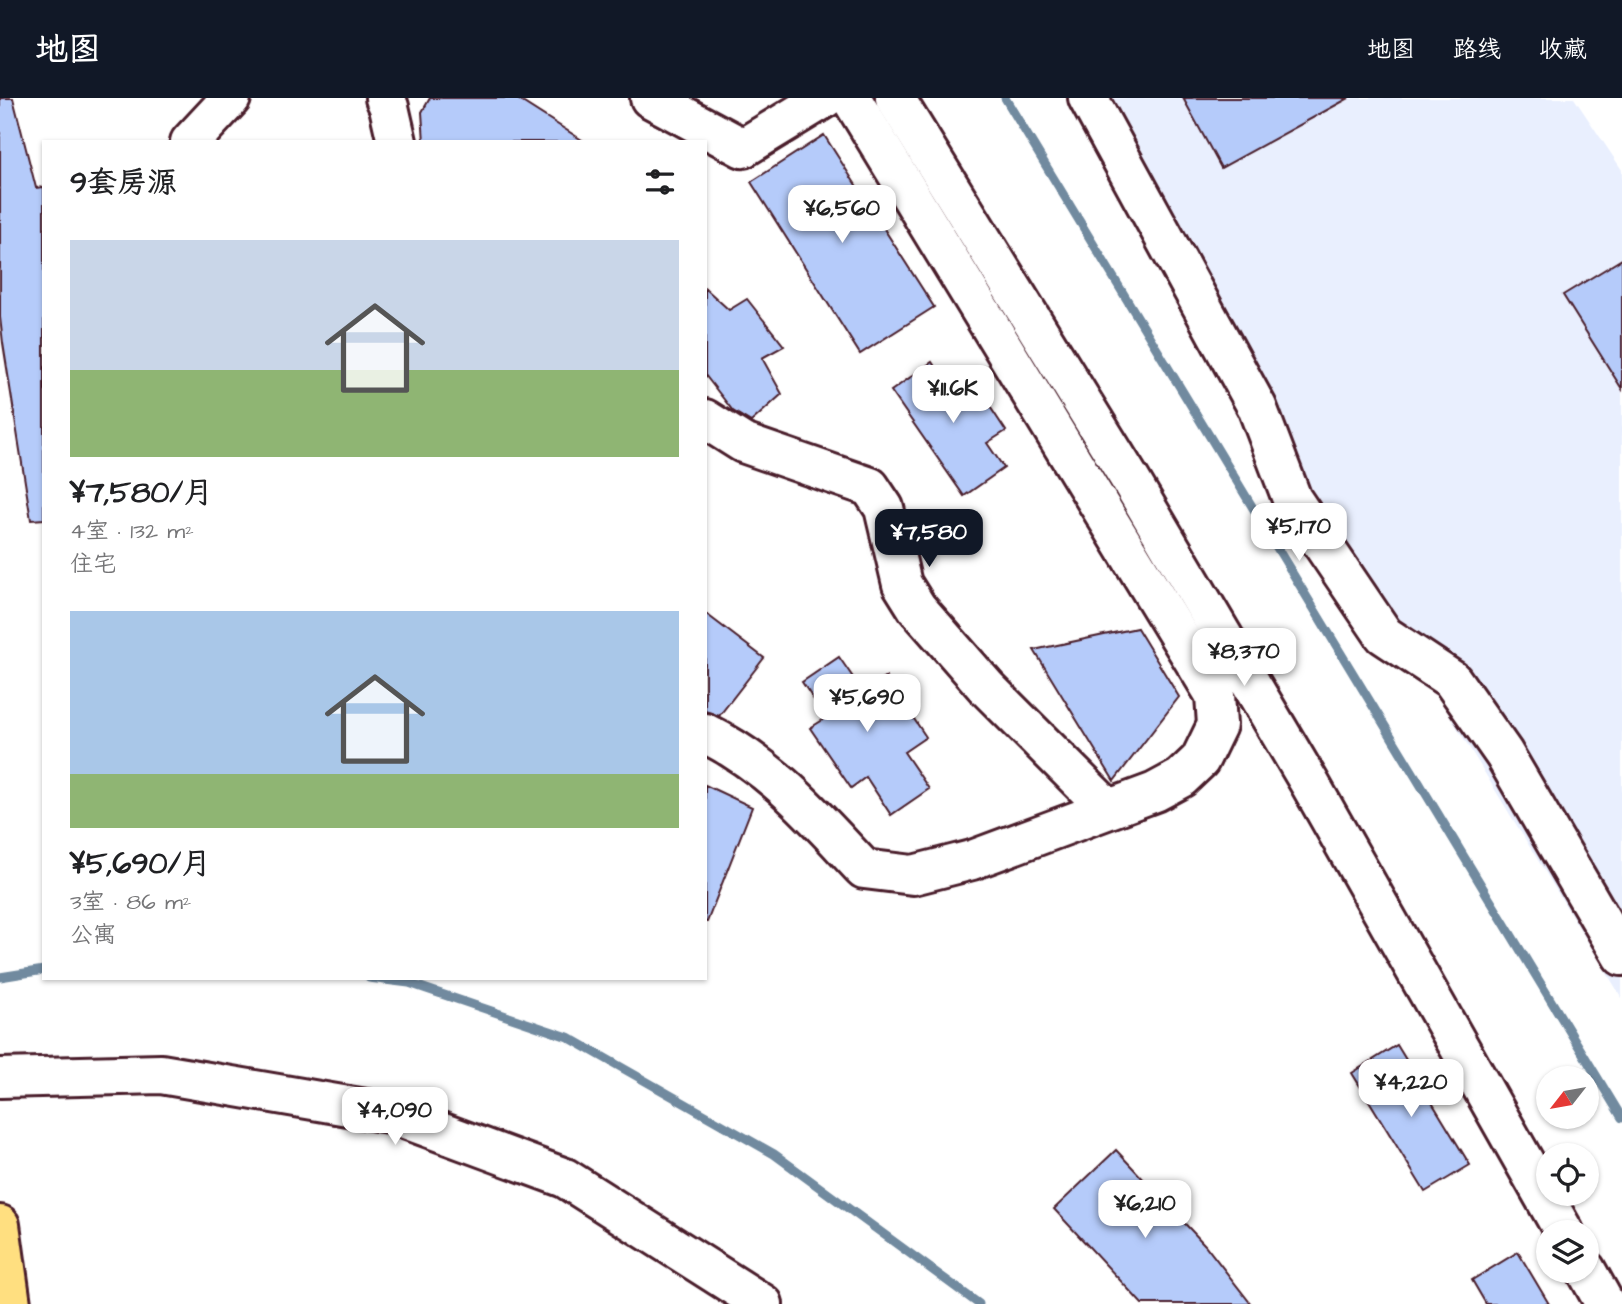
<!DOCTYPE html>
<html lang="zh">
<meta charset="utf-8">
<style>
body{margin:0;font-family:"Architects Daughter","LXGW WenKai TC",sans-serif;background:#f6f6f6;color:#202124;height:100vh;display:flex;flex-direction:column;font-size:26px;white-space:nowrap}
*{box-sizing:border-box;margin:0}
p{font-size:23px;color:#757577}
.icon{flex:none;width:38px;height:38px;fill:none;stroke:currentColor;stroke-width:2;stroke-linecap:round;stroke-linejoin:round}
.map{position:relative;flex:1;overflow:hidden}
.sheet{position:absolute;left:42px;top:42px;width:665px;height:840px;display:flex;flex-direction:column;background:#fff;border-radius:0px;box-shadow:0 2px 5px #0004}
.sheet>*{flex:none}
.needle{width:46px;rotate:239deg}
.fabs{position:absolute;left:1536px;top:968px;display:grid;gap:14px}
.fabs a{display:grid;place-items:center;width:63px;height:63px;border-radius:50%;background:#fff;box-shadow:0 2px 5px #0004;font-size:35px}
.price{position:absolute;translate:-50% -60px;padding:0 16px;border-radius:14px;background:#fff;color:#222;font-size:23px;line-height:46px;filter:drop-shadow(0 2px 4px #0008)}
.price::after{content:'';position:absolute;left:50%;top:42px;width:21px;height:16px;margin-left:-10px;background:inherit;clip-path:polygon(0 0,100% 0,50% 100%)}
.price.on{background:#111827;color:#fff}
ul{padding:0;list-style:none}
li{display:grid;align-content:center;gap:14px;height:371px;padding:0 28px}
li span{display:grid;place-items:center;height:217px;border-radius:0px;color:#555}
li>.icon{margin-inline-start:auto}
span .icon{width:126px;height:126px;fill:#fffc;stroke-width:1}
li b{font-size:30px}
h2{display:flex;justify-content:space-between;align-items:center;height:84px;padding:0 28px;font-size:30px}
header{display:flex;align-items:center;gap:42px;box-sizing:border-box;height:98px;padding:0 35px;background:#111827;color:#fff}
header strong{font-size:33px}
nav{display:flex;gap:38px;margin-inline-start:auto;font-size:24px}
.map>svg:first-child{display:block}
</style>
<header>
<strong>地图</strong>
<nav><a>地图</a><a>路线</a><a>收藏</a></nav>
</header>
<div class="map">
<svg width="1622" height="1206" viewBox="0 0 1622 1206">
<rect width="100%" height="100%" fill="#fff"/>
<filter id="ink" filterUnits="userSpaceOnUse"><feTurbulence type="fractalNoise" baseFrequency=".0143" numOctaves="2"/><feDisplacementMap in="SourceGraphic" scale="14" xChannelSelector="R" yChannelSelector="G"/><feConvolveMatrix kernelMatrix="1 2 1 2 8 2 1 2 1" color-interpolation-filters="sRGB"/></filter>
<g filter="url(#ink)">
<!-- built -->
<polygon fill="#e9effe" points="1073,0 1574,0 1622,72 1622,900"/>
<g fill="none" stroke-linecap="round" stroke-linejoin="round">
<!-- stream -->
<g stroke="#718a9f" stroke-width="9">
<polyline points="1005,0 1622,1020"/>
<polyline points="0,879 44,872"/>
<polyline points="369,880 409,885 568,939 774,1056 979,1206"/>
</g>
</g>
<!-- building -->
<g fill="#b5cbfa" stroke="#4a1f2b" stroke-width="2">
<polygon points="0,0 13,0 36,90 44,89 44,421 31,422 3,245 0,219"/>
<polygon points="430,0 516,0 585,44 424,44 422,14"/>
<polygon points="1183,0 1349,0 1221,70"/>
<polygon points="824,37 934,209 860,256 751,84"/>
<polygon points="1622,161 1622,291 1563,197"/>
<polygon points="705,190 729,212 747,201 784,248 762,260 782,296 751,324 733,313 705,277"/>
<polygon points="932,264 949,290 969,277 1006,333 987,345 1004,370 964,398 891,293"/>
<polygon points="705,515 764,560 719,618 705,613"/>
<polygon points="1137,530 1179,599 1114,683 1034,552"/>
<polygon points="839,559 863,594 886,579 926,639 904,654 929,691 891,717 866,679 851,690 810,630 826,620 802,584"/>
<polygon points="705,687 752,709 707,824 705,824"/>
<polygon points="1397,947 1470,1067 1425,1094 1352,975"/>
<polygon points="1116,1052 1205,1147 1251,1206 1142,1206 1054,1111"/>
<polygon points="1518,1154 1549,1206 1486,1206 1472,1182"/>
</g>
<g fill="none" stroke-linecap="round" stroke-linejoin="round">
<defs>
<g id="minor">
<polyline points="385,0 389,9 397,44"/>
<polyline points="650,0 743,50 825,0"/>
<polyline points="895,0 1131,383 1309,684 1564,1134"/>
<polyline points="1088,0 1257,309 1292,401 1384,537 1452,582 1504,656 1622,858"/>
<polyline points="190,44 231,0"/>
<polyline points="705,321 743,345 870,389 884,410 902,486 917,510 987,590 1107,710"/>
<path d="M705,635C773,669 813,717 864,771L913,777L972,762L1155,694L1181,680L1200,662L1217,627L1215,597L851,0"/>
<polyline points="0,980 161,976 389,1015 565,1080 763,1206"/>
<polyline points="1586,1172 1605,1206"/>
</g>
<polyline id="major" points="0,1127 11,1206"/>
</defs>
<!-- minor casing -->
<use href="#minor" stroke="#4a1f2b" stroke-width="44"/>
<!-- major casing -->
<use href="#major" stroke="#4a1f2b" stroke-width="44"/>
<!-- minor -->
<use href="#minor" stroke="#fff" stroke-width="38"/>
<!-- major -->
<use href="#major" stroke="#ffdf80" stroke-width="38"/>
</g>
</g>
</svg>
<div class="fabs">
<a><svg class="needle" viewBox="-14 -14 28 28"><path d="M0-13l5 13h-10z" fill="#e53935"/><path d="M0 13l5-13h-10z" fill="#757577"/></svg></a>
<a><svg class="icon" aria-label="locate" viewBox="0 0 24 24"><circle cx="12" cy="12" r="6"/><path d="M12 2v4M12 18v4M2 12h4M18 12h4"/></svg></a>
<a><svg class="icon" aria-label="layers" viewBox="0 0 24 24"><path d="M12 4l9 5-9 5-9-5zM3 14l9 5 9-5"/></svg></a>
</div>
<b class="price" style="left:842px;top:147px">¥6,560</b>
<b class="price" style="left:953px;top:327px">¥11.6K</b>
<b class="price" style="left:1299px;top:465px">¥5,170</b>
<b class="price on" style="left:929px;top:471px">¥7,580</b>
<b class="price" style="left:1244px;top:590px">¥8,370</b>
<b class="price" style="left:867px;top:636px">¥5,690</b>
<b class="price" style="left:1411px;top:1021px">¥4,220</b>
<b class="price" style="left:395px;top:1049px">¥4,090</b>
<b class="price" style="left:1145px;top:1142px">¥6,210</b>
<section class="sheet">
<h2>9套房源<svg class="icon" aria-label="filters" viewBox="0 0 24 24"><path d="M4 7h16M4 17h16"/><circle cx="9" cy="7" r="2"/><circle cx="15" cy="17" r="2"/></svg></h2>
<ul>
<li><span style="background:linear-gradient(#c9d6e8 60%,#8fb573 0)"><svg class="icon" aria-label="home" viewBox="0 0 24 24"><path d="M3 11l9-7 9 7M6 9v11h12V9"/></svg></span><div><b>¥7,580/月</b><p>4室 · 132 m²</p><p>住宅</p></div></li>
<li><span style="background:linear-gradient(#a9c7e8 75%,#8fb573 0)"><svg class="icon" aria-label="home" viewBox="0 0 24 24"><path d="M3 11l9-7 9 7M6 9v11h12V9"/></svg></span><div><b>¥5,690/月</b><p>3室 · 86 m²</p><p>公寓</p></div></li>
</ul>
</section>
</div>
